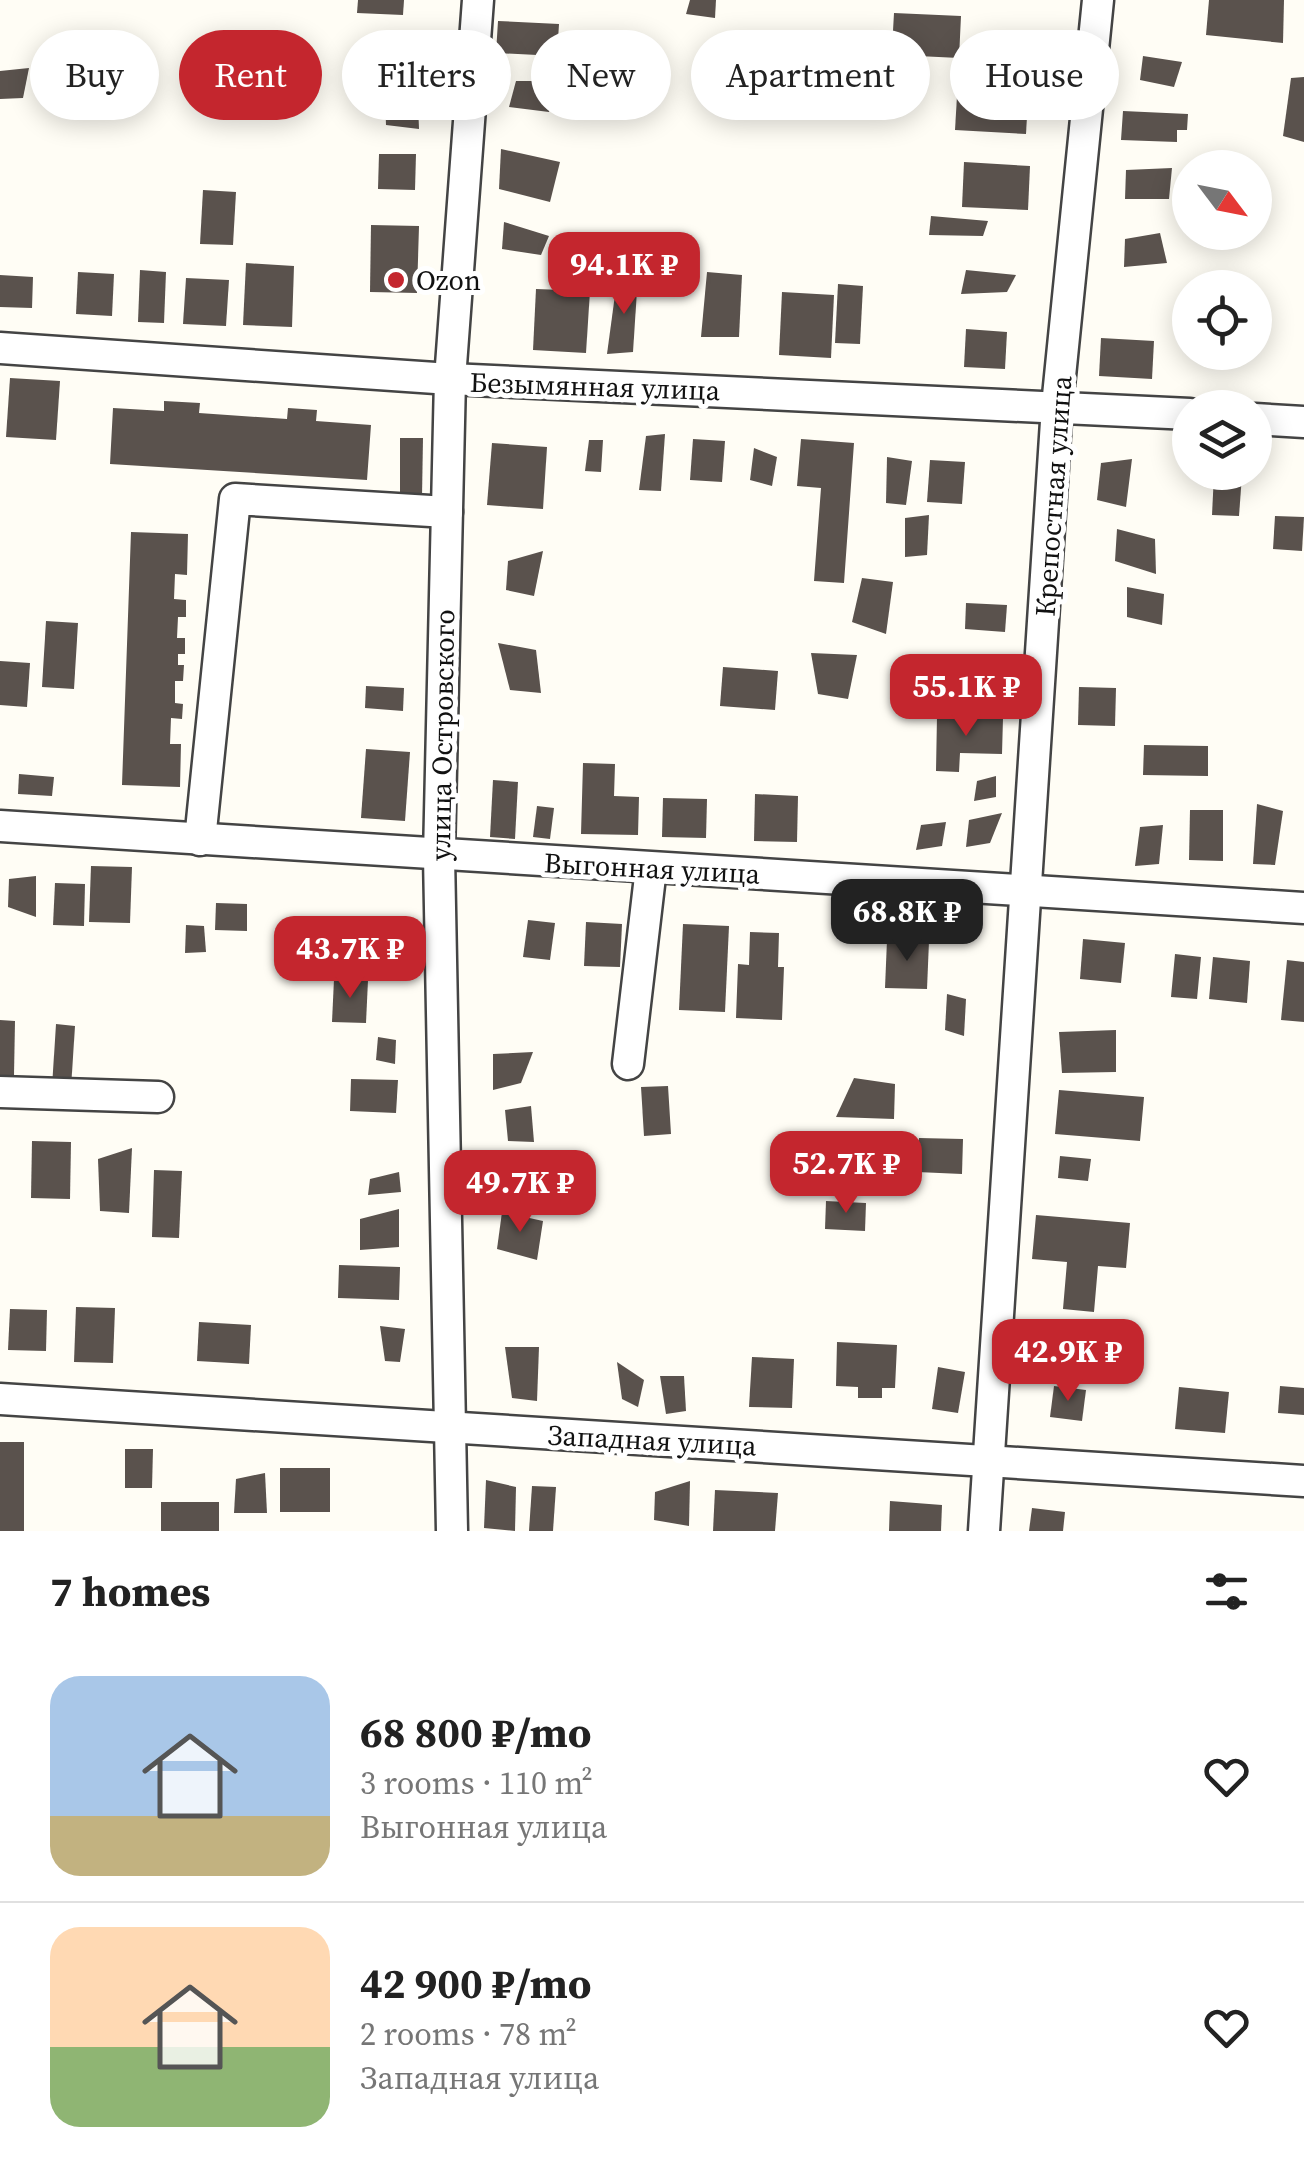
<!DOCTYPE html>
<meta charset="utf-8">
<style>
body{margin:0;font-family:"Source Serif 4",serif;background:#f6f6f6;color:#222;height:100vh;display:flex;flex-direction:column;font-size:38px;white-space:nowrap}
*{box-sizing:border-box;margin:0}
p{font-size:32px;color:#767676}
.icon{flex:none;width:55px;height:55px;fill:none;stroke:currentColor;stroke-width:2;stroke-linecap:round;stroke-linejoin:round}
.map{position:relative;height:1531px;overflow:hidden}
.details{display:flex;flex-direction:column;background:#fff;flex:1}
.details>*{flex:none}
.top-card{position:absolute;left:30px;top:30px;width:1245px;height:90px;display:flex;gap:20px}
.needle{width:65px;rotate:122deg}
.tools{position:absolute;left:1172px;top:150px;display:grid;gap:20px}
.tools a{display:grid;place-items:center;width:100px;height:100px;border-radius:50%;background:#fff;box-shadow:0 5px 25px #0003;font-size:50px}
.price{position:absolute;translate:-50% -85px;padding:0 22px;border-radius:20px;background:#c4262e;color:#fff;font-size:32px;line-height:65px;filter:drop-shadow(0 2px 5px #0008)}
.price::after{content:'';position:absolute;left:50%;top:60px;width:30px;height:22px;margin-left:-15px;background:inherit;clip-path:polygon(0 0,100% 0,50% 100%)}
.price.current{background:#222;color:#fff}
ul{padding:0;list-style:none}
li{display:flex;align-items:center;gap:30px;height:250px;padding:0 50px}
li+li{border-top:2px solid #e0e0e0}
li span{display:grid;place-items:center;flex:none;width:280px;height:200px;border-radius:30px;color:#555}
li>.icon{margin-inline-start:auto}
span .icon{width:120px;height:120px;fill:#fffc;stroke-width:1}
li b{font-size:42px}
h2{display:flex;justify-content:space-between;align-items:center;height:120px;padding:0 50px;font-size:42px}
.tag{padding:0 35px;border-radius:45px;background:#fff;box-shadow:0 5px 25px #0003;font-size:35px;line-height:90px}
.tag.current{background:#c4262e;color:#fff}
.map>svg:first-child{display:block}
</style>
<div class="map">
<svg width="1304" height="1531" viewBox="0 0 1304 1531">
<rect width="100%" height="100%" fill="#fffdf5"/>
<!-- building -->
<g fill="#5a524d">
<polygon points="358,0 404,0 403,15 357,13"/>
<polygon points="690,0 716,0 715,18 686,14"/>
<polygon points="1209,0 1284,0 1283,43 1206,35"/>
<polygon points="894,13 961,16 959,58 918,56 918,67 891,66"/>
<polygon points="498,21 559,24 557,56 496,53"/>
<polygon points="370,37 422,39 419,89 368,87"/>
<polygon points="1143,56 1182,62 1174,87 1140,80"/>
<polygon points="29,68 23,98 0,99 0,71"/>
<polygon points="1304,77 1304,142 1283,136 1291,78"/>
<polygon points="516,81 558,81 549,112 509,107"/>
<polygon points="957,96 1028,99 1026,134 955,130"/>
<polygon points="385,99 418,103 419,129 386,125"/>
<polygon points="1123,111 1188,114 1187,130 1177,130 1177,142 1121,140"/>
<polygon points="501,149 560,162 550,202 499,189"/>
<polygon points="379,154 416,154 415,190 378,189"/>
<polygon points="964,162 1030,166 1028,210 962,207"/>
<polygon points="1172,168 1169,199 1125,199 1126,170"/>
<polygon points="203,190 236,192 233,245 200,244"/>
<polygon points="931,216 988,221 983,236 929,235"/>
<polygon points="504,222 549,236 541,255 502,249"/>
<polygon points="371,225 419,226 417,293 370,292"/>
<polygon points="1160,233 1167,263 1124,267 1125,239"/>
<polygon points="246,263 294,266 292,327 243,325"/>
<polygon points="140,270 166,272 164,323 138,322"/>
<polygon points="966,270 1016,275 1007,292 961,294"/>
<polygon points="78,272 114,274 112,316 76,314"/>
<polygon points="707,272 742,275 739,337 701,337"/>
<polygon points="0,275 33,277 32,308 0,307"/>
<polygon points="638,275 633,352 607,354 617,280"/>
<polygon points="186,278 229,280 226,326 183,324"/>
<polygon points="838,284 863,286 860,344 835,343"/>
<polygon points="536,289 590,291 586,353 533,350"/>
<polygon points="782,292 834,295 831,358 779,355"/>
<polygon points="966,329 1007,332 1005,369 964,367"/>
<polygon points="1101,338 1154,341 1152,379 1099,376"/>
<polygon points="10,378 60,381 56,440 6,437"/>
<polygon points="164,401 200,403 199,413 287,419 288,408 317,410 316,421 371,425 367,480 110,464 113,408 164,411"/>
<polygon points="665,434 661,491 639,490 646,436"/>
<polygon points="400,438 423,438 422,497 400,497"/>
<polygon points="693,439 725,441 722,482 690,480"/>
<polygon points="801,439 854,443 844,583 814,581 821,488 797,486"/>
<polygon points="589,440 603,440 601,472 585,471"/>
<polygon points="492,443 547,447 543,509 487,505"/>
<polygon points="754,448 777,457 772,486 750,480"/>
<polygon points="887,457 912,461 906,505 886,503"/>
<polygon points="1132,459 1126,507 1097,500 1101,463"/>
<polygon points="930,460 965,462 962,504 927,502"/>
<polygon points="1214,474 1242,475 1239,516 1212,515"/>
<polygon points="929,515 927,555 905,557 905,518"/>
<polygon points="1275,516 1304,517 1302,551 1273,549"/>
<polygon points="1117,529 1155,539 1156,574 1115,561"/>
<polygon points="131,532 188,534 187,575 175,574 174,599 186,600 186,617 178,617 177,638 185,638 185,654 178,654 178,665 184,665 183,681 175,681 175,703 183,704 182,719 171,718 170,744 181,744 180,787 122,785"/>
<polygon points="543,551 534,596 506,590 508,561"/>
<polygon points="862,578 893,582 886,634 852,622"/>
<polygon points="1127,587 1164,594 1162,625 1127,617"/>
<polygon points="966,603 1007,605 1005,632 965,629"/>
<polygon points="46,621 78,623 74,689 42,687"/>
<polygon points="498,643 536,650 541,693 510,690"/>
<polygon points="811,653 857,655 848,699 818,694"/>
<polygon points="947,654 1004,658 1000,693 944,693"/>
<polygon points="0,661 30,663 27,707 0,705"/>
<polygon points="723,667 778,671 775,710 720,706"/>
<polygon points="366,686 404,688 403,711 365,708"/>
<polygon points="1079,687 1116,688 1115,726 1078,725"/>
<polygon points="937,716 1003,718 1002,754 960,753 959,772 936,771"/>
<polygon points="1144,745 1208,746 1208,776 1143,775"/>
<polygon points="366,749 410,752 405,821 361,818"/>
<polygon points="583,763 615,764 614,796 639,797 638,835 581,834"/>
<polygon points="19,774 54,777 52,796 18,794"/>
<polygon points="996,776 996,797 974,801 977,781"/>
<polygon points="493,780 518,782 515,839 490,837"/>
<polygon points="755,794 798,796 797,842 754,841"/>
<polygon points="663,798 707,799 706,838 662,837"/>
<polygon points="1257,804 1283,811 1275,865 1253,864"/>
<polygon points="537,806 554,808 550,839 533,837"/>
<polygon points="1190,810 1223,810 1223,861 1189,860"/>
<polygon points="1002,813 990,843 966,847 969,820"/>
<polygon points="946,822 942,846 916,850 921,825"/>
<polygon points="1163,825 1159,864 1135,866 1140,827"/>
<polygon points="91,866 132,867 130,923 89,922"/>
<polygon points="36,876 36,917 8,907 9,879"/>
<polygon points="55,883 85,884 84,926 53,925"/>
<polygon points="216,903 247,904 247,931 215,930"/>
<polygon points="528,920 555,923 550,960 523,957"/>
<polygon points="586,922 622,924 620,967 584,966"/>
<polygon points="683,924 729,926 725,1012 679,1010"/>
<polygon points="186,925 204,926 206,952 185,953"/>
<polygon points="750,932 779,933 778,967 784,967 782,1020 736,1018 738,964 749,965"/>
<polygon points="1083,939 1125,943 1121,983 1080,979"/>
<polygon points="887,940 929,941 927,989 885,988"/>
<polygon points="1175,954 1201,957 1197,999 1171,997"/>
<polygon points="1213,957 1250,961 1247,1003 1209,999"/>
<polygon points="1287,960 1304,962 1304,1022 1281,1020"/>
<polygon points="334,979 368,980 366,1023 332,1022"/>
<polygon points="947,994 966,999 964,1036 945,1030"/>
<polygon points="0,1020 15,1021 14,1075 0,1075"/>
<polygon points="56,1024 75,1026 71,1088 52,1087"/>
<polygon points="1116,1030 1116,1072 1062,1073 1059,1032"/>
<polygon points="378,1037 396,1040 395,1064 376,1060"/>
<polygon points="533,1052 521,1083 493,1090 493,1054"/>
<polygon points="854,1078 895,1084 894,1119 836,1117"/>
<polygon points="351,1079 398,1080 396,1113 350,1111"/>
<polygon points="668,1086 671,1134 644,1136 641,1087"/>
<polygon points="1059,1090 1144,1097 1140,1141 1055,1134"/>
<polygon points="531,1106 534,1142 508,1141 505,1110"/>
<polygon points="919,1138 963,1139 962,1174 917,1172"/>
<polygon points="32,1141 71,1142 70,1199 31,1198"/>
<polygon points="132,1148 129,1213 100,1211 98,1159"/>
<polygon points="1060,1156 1091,1159 1088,1181 1058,1178"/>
<polygon points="507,1159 561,1162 559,1195 505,1193"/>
<polygon points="154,1170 182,1171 179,1238 152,1237"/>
<polygon points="399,1172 401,1192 368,1195 370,1179"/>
<polygon points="826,1201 866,1203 865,1231 825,1229"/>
<polygon points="399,1209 399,1247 360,1250 360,1219"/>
<polygon points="502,1212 543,1221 537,1260 497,1249"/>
<polygon points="1036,1215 1130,1223 1126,1268 1098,1266 1094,1312 1063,1309 1067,1262 1032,1259"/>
<polygon points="339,1265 400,1267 399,1300 338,1298"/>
<polygon points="76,1307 115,1308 113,1363 74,1362"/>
<polygon points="10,1309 47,1310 46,1351 8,1350"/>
<polygon points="199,1322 251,1325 249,1364 197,1361"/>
<polygon points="380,1326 405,1329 400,1362 385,1361"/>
<polygon points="837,1342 897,1345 895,1388 882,1388 882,1398 858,1398 858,1387 836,1386"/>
<polygon points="505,1347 539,1347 537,1401 512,1398"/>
<polygon points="752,1357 794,1359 792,1408 749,1407"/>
<polygon points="617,1362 644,1380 638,1407 622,1399"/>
<polygon points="938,1367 965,1372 958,1413 932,1409"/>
<polygon points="660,1376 684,1376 686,1411 666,1414"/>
<polygon points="1054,1386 1086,1390 1082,1421 1050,1417"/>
<polygon points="1280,1386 1304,1388 1304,1415 1278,1413"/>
<polygon points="1179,1387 1229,1392 1225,1433 1175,1429"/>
<rect x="0" y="1442" width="24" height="89"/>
<polygon points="125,1449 153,1449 152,1488 125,1488"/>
<rect x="280" y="1468" width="50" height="44"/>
<polygon points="265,1473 267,1513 234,1513 236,1479"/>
<polygon points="486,1480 516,1487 515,1531 484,1528"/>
<polygon points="690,1481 689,1526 654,1520 655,1492"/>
<polygon points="532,1486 556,1487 553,1531 529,1531"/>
<polygon points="715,1490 778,1493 775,1531 713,1531"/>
<polygon points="890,1501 942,1505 941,1531 889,1531"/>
<rect x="161" y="1502" width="58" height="29"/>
<polygon points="1032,1508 1065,1512 1063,1531 1029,1531"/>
</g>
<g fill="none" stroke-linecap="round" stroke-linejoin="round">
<defs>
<g id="minor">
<polyline points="0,348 450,379 1190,414"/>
<polyline points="1255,419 1304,422"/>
<polyline points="0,826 1304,908"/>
<polyline points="200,840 235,499 447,512"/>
<polyline points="628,1064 651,868"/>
<polyline points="0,1092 158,1097"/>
<polyline points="0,1399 1304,1481"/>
<polyline points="452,1531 439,856 450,379 478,0"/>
<polyline points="984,1531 1057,406 1098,0"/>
</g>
</defs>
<!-- minor casing -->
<use href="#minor" stroke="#444" stroke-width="35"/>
<!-- minor -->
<use href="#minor" stroke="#fff" stroke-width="30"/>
</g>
<!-- markers -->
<circle fill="#c4262e" stroke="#fff" stroke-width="4" cx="396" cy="280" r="10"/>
<g text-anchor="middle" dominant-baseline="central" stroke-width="10" stroke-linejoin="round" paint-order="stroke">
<!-- poi labels -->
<g font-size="28" fill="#111" stroke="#fff" text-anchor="start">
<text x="416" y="280">Ozon</text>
</g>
<!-- street labels -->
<g font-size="28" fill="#111" stroke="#fff">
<text transform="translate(595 386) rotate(2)">Безымянная улица</text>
<text transform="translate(1053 496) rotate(-86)">Крепостная улица</text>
<text transform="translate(442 735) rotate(-89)">улица Островского</text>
<text transform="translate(652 868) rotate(3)">Выгонная улица</text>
<text transform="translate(652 1440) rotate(3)">Западная улица</text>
</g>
</g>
</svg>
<div class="tools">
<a><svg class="needle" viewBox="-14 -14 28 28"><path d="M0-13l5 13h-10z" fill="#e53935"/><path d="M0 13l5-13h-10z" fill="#767676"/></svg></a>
<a><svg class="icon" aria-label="locate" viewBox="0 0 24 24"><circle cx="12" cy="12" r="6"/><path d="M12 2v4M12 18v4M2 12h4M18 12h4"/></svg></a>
<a><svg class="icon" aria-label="layers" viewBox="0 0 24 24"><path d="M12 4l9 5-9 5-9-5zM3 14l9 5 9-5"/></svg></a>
</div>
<b class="price" style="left:624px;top:317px">94.1K ₽</b>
<b class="price" style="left:966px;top:739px">55.1K ₽</b>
<b class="price current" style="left:907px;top:964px">68.8K ₽</b>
<b class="price" style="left:350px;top:1001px">43.7K ₽</b>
<b class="price" style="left:846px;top:1216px">52.7K ₽</b>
<b class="price" style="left:520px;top:1235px">49.7K ₽</b>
<b class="price" style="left:1068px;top:1404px">42.9K ₽</b>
<div class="top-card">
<a class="tag">Buy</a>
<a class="tag current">Rent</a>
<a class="tag">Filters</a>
<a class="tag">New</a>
<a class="tag">Apartment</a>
<a class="tag">House</a>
</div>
</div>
<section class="details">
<h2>7 homes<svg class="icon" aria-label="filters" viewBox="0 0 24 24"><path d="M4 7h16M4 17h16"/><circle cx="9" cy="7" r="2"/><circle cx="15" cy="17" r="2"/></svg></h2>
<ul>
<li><span style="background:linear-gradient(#a9c7e8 70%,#c2b280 0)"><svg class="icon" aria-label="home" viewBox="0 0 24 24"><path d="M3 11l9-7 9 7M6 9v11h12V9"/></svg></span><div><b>68 800 ₽/mo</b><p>3 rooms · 110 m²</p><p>Выгонная улица</p></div><svg class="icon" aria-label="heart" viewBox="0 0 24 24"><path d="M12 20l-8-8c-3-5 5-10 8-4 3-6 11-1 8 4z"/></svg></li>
<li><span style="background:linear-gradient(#ffd9b3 60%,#8fb573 0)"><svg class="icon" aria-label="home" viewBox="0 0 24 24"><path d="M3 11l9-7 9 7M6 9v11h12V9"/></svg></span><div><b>42 900 ₽/mo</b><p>2 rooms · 78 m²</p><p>Западная улица</p></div><svg class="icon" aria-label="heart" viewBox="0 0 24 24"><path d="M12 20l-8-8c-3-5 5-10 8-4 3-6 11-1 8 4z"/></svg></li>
</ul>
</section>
